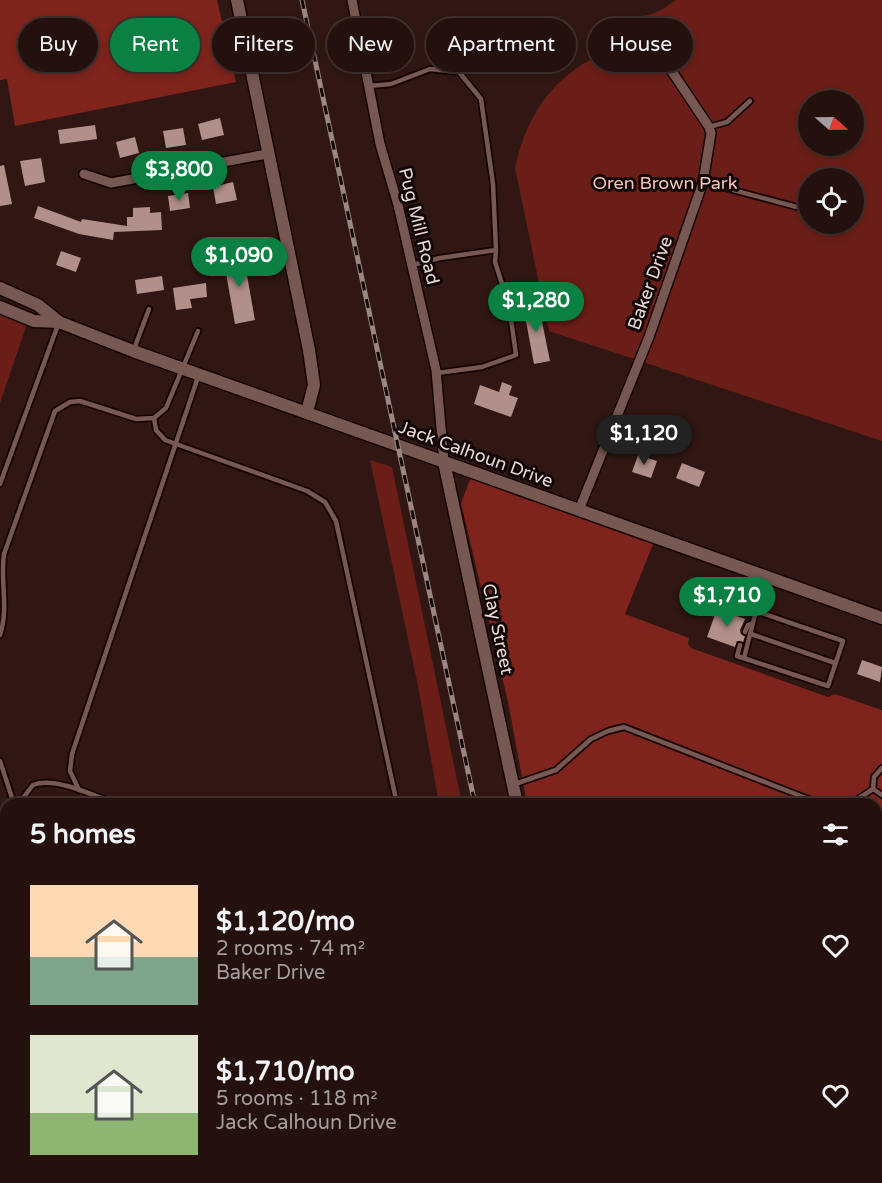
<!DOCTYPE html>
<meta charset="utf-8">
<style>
body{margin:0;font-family:"Varela Round",sans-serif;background:#2c1a17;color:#f1f3f6;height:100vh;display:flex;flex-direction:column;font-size:22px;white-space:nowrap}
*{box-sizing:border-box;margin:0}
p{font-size:20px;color:#a39d9e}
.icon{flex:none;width:33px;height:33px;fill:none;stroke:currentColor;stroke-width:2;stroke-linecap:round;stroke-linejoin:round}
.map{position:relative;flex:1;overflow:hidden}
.details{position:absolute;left:0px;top:798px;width:882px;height:386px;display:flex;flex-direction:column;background:#24110e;border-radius:18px 18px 0 0;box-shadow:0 3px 9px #0003,0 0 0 2px #41312e}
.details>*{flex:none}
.hud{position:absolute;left:18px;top:18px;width:846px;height:54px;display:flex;gap:12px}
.needle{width:39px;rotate:110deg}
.tools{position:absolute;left:798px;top:90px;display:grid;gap:12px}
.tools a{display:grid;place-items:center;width:66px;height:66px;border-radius:50%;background:#24110e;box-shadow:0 3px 9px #0003,0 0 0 2px #41312e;font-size:30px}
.price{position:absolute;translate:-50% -51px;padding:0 14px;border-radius:21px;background:#0b8043;color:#fff;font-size:20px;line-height:39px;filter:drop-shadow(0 2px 3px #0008)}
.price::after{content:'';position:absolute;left:50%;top:36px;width:18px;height:14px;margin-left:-9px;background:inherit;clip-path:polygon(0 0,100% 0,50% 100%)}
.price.current{background:#222;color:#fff}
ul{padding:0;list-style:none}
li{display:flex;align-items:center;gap:18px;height:150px;padding:0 30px}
li span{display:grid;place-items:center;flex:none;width:168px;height:120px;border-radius:0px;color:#555}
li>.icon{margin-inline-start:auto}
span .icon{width:72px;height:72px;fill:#fffc;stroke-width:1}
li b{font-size:26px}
h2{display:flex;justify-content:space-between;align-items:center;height:72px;padding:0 30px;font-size:26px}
.chip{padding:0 21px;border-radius:27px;background:#24110e;box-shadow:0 3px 9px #0003,0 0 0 2px #41312e;font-size:21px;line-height:54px}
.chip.current{background:#0b8043;color:#fff}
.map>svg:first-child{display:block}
</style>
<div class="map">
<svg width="882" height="1183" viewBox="0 0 882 1183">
<rect width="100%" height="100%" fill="#301713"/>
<!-- green -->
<g fill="#6b1e17" fill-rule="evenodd">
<path d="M676,0H882V441L549,331L515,168C528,109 558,69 617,48L621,17C647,17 654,16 676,0ZM808,100H854V146H808ZM808,178H854V224H808Z"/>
<polygon points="0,313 27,324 0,403"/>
<polygon points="370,460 392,467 462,804 439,804 418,686"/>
<path d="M876,1040C882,1053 882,1123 882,1143H880L876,1152Z"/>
<polygon points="0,1156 6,1158 6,1178 59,1178 74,1183 0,1183"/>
<polygon points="370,1178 486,1178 501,1183 368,1183"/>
</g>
<!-- forest -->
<g fill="#7e241c">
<polygon points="0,0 217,0 236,82 15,126 7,79 0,80"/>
<polygon points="471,477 654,542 625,614 689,638 688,644 691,648 828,697 835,694 882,710 882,943 876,952 876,804 527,804 508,702 461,503"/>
</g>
<!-- building -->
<g fill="#b18f8a">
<polygon points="220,118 224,135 202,140 198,124"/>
<polygon points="95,125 97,139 60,144 58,130"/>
<polygon points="183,128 186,145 166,148 163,131"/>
<polygon points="135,137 139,153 120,158 116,142"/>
<polygon points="41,158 45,182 25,186 20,161"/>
<polygon points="4,165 12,204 0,206 0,166"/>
<polygon points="233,182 237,200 216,204 213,187"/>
<polygon points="188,193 190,208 170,211 168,196"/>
<polygon points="38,206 81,222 82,219 127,226 127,217 133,217 133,208 150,207 150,213 161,212 162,230 114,232 113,240 79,234 34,218"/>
<polygon points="61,251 81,258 76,272 56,265"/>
<polygon points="243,253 255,320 235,324 223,256"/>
<polygon points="162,276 164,290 137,294 135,280"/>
<polygon points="206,283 207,297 190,299 192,308 176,310 173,288"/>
<polygon points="538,302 550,361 534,364 523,305"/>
<polygon points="502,382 512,386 509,395 518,398 511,417 474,404 480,385 499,392"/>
<polygon points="649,418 672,424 669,434 647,424"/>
<polygon points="638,455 657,461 651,478 632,472"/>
<polygon points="682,463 705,472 699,487 676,478"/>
<polygon points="717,609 745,619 740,630 741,634 745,636 743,642 737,641 735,647 707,637"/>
<polygon points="862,660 882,667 880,682 857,674"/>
</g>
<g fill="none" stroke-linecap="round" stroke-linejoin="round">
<defs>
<g id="service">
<polyline points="369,86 391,84 430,69 459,72 481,99 493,184 496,250 440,258 412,265"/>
<polyline points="709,127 727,122 750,101"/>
<polyline points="703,182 808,210"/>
<polyline points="134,349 149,309"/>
<polyline points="437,373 482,367 516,355 509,305 495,262 496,250"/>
<polyline points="154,418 156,430 165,440 307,491 325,502 336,521 397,804"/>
<polyline points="616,419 659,433"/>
<polyline points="0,484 59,322"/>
<polyline points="745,632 748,625 753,623"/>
<polyline points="751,634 835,663"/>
<path d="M0,635C9,608 0,581 4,554L55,411L70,402L80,401L136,419L154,418L166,408L198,331"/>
<polyline points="740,645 737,656 828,686 843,641 756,611"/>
<polyline points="744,658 756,611 767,580"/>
<polyline points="0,761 14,804"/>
<polyline points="882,768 874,777 873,789 882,795"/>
<polyline points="515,784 556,770 591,739 608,731 624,727 821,804"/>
<polyline points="79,790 70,771 72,754 199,374"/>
<path d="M22,804L23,798L33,785C54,776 95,796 116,804"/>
<polyline points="850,804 873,789"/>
<polyline points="0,1111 6,1114"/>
<polyline points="425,1178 441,1183"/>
<polyline points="501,1178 503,1183"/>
<polyline points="386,1183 388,1178"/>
</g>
<g id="minor">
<polyline points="352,0 380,144 398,205 436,370 444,462"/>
<polyline points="84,174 111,183 267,154"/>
<polyline points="579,510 649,337 703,182 711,133 709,127 671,70"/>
<polyline points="876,1137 882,1140"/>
<polyline points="635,1183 638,1178"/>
</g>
<g id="tertiary">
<polyline points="237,0 309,350 314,385 307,412"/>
<polyline points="0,288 38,305 59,322"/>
<polyline points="0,307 34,321 59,322 133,351 882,618"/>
<polyline points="444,462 517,804"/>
<polyline points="597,1178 598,1183"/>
</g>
</defs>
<!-- service casing -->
<use href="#service" stroke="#160302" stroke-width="8"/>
<!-- minor casing -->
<use href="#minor" stroke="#160302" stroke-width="12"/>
<!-- tertiary casing -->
<use href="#tertiary" stroke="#160302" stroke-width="15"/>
<!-- service -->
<use href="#service" stroke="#775853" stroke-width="4.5"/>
<!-- minor -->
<use href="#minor" stroke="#775853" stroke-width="9"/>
<!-- tertiary -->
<use href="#tertiary" stroke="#775853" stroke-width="12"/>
<defs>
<g id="rail">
<polyline points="302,0 475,804"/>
<polyline points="546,1178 548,1183"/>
</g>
</defs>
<!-- rail casing -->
<use href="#rail" stroke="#9b8683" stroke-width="5"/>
<!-- rail -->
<use href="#rail" stroke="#100605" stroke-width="3" stroke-dasharray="9" stroke-linecap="butt"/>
</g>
<g text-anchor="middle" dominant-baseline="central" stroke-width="6" stroke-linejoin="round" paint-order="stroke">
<!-- park labels -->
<g font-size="18" fill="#f9c4bb" stroke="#100605">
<text x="665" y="183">Oren Brown Park</text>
</g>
<!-- street labels -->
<g font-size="18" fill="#e9d7d4" stroke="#100605">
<text transform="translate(419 226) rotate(76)">Pug Mill Road</text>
<text transform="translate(650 283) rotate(-70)">Baker Drive</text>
<text transform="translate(476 454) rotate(20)">Jack Calhoun Drive</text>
<text transform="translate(498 629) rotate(78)">Clay Street</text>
</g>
</g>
</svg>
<div class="tools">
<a><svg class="needle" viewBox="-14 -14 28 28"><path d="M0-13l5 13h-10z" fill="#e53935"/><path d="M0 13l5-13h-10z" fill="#a39d9e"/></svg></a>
<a><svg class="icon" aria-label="locate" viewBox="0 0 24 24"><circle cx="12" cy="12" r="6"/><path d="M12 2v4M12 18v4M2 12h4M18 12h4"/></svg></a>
</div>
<b class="price" style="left:179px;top:202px">$3,800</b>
<b class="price" style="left:239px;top:288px">$1,090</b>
<b class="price" style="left:536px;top:333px">$1,280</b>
<b class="price current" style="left:644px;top:466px">$1,120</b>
<b class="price" style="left:727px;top:628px">$1,710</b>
<div class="hud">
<a class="chip">Buy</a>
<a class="chip current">Rent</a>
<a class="chip">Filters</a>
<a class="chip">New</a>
<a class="chip">Apartment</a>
<a class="chip">House</a>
</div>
<section class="details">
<h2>5 homes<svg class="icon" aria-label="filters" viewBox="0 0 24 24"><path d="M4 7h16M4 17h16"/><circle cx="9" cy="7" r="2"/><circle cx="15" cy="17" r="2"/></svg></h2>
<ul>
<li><span style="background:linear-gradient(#ffd9b3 60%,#7fa58c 0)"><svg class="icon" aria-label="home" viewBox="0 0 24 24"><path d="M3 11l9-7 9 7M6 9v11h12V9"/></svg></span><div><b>$1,120/mo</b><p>2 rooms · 74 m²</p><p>Baker Drive</p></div><svg class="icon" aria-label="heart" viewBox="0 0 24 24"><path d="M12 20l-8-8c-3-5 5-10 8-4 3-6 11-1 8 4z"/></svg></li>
<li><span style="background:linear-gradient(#dfe7d0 65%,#8fb573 0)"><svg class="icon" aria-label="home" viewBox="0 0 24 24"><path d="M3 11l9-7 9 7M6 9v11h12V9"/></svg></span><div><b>$1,710/mo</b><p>5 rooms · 118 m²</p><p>Jack Calhoun Drive</p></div><svg class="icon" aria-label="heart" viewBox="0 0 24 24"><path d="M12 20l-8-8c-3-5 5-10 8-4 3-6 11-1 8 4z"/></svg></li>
</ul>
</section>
</div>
